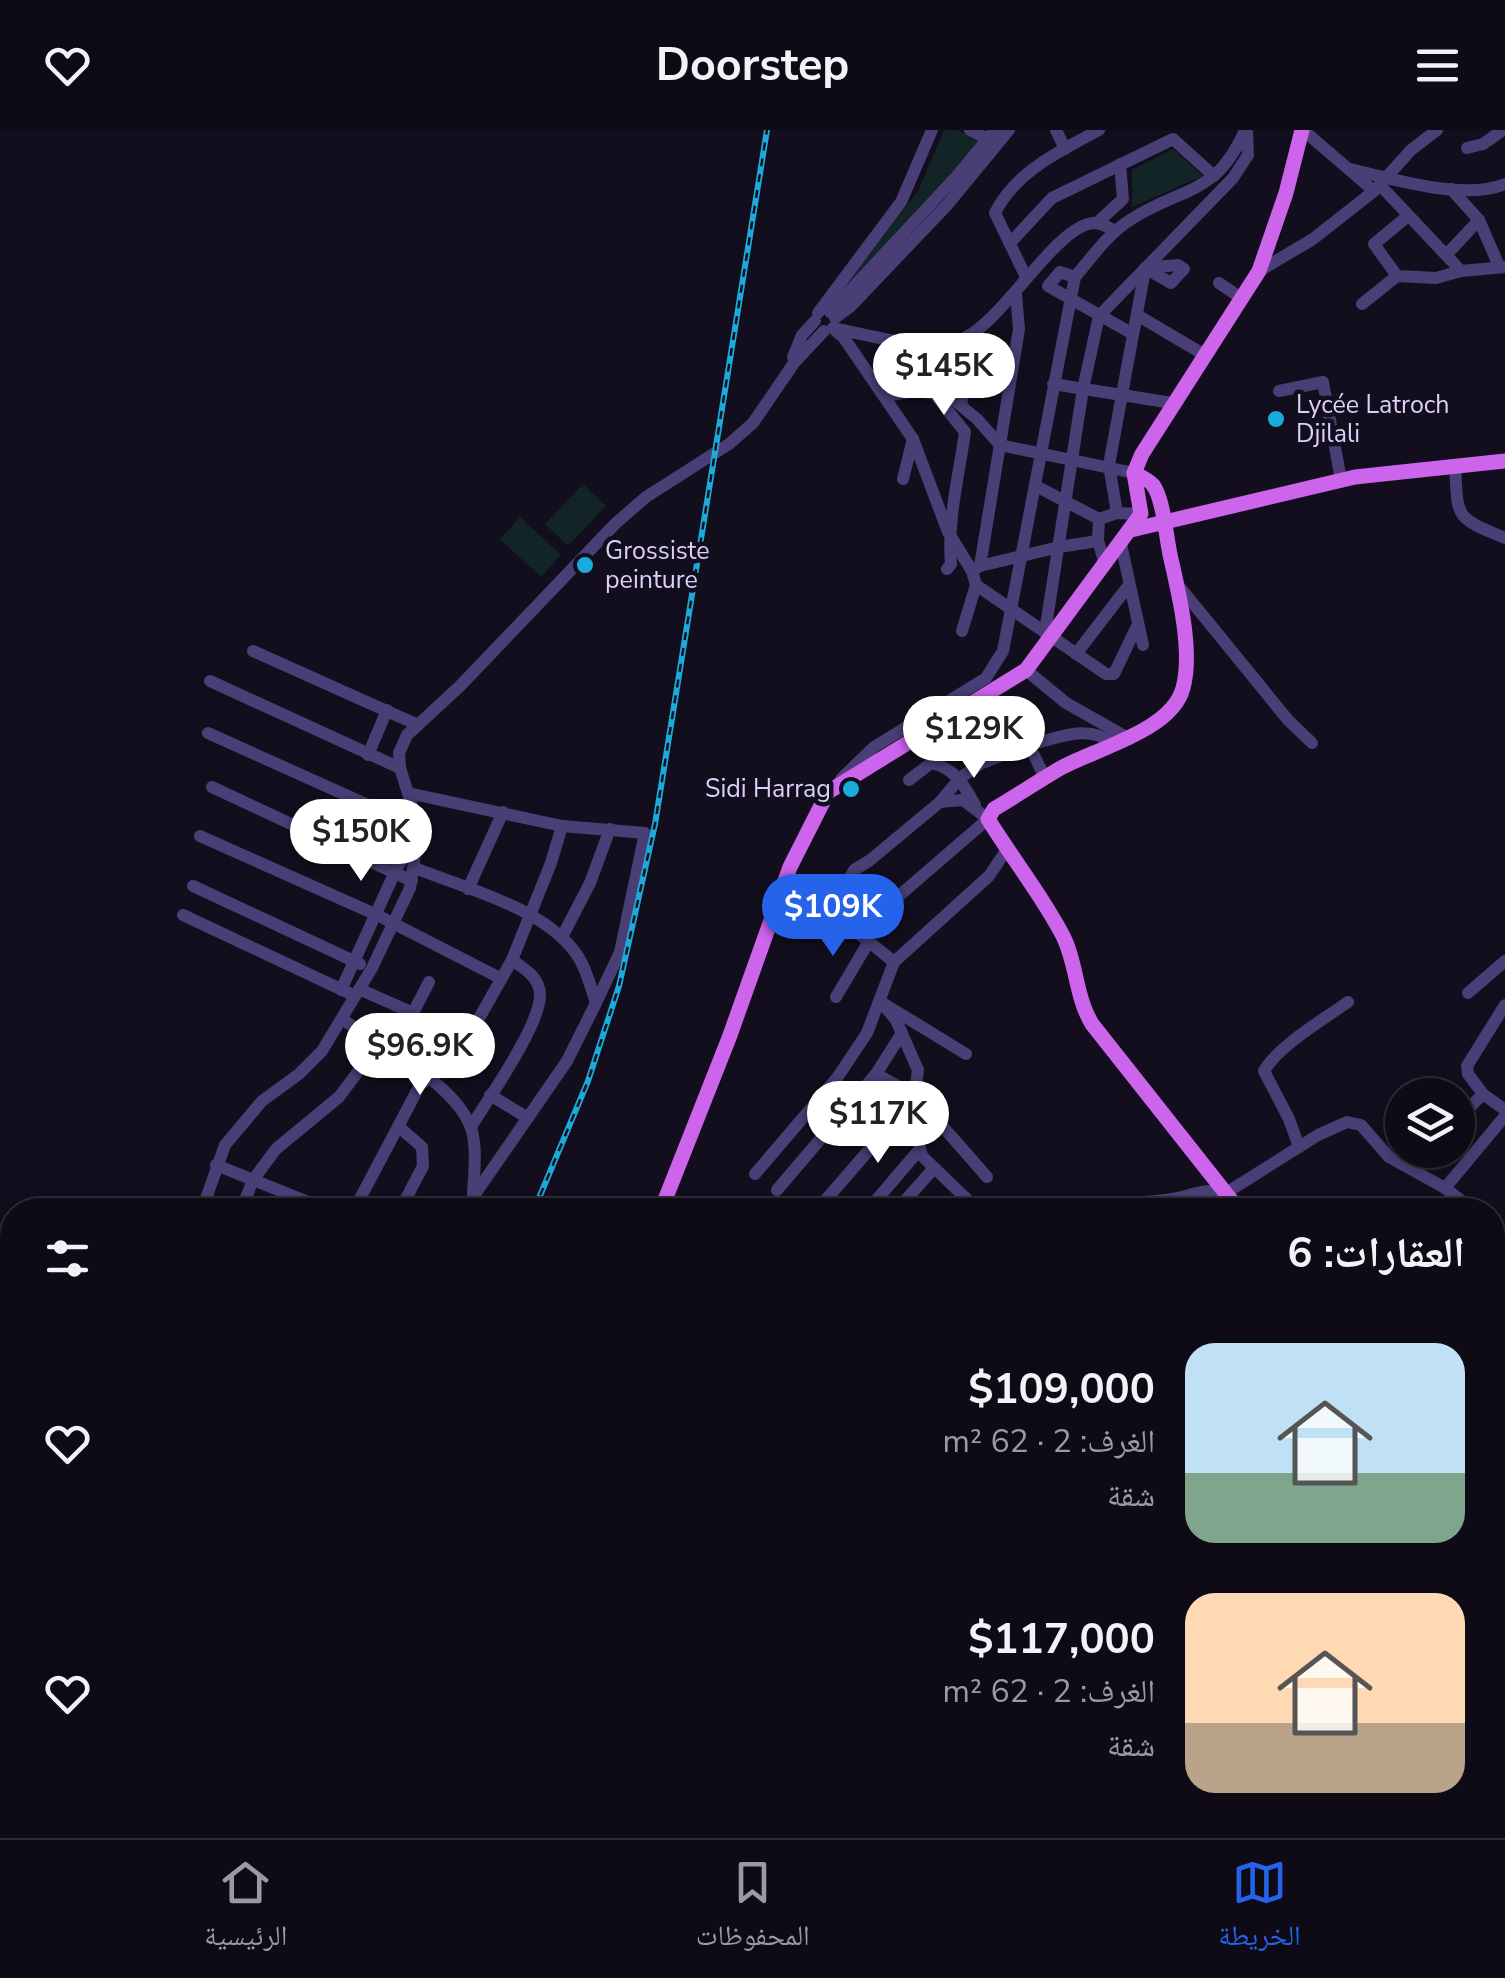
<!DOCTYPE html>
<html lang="ar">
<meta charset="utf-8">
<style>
body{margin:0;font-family:"Nunito Sans","Noto Naskh Arabic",sans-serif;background:#17131f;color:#f1f3f6;direction:rtl;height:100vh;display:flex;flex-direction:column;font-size:38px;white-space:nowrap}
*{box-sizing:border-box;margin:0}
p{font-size:32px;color:#9b9aa1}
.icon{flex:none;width:55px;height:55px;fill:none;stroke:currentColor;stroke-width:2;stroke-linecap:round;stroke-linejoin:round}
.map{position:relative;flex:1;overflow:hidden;direction:ltr}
.panel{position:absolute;left:0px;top:1068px;width:1505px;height:642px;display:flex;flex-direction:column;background:#0e0a16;border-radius:40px 40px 0 0;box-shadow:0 5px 15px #0003,0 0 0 2px #2e2b35;direction:rtl}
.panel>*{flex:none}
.buttons{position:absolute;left:1385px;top:948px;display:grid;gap:20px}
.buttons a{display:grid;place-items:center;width:90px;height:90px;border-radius:50%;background:#0e0a16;box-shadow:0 5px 15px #0003,0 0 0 2px #2e2b35;font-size:50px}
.price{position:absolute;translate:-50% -85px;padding:0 22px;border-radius:35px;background:#fff;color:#222;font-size:32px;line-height:65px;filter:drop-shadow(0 2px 5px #0008)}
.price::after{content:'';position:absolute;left:50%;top:60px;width:30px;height:22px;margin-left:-15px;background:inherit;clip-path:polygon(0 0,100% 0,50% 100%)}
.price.current{background:#2563eb;color:#fff}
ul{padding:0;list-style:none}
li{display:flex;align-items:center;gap:30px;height:250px;padding:0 40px}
li span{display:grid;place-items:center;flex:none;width:280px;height:200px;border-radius:30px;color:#555}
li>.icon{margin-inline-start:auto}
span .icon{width:120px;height:120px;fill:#fffc;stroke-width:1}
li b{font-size:42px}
h2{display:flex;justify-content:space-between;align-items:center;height:120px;padding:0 40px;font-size:42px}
header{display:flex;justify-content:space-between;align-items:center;height:130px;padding:0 40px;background:#0e0a16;font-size:45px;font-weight:700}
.menu{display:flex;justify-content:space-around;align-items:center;height:140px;border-top:2px solid #2e2b35;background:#0e0a16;font-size:28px;color:#9b9aa1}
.menu a{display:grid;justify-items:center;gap:5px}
.menu .current{color:#2563eb}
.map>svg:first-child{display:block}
</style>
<header><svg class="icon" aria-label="menu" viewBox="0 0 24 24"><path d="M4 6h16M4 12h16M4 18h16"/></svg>Doorstep<svg class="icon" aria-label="heart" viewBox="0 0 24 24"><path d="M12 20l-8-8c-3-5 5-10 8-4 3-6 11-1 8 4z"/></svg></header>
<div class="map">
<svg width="1505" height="1708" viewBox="0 0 1505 1708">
<rect width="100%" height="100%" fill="#130e1d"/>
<!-- green -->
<g fill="#122426">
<polygon points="944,0 957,0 979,10 944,53 839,164 918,61"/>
<polygon points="1173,19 1203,46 1132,77 1132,40"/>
<polygon points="583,354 606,376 568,416 545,394"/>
<polygon points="520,387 561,425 541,447 500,409"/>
</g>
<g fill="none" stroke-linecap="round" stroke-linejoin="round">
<!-- minor -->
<g stroke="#493f76" stroke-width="12">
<polyline points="970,0 988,9"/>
<polyline points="1056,0 1065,19"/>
<polyline points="1303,0 1374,61 1411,20 1437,0"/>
<polyline points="1467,18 1483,14 1503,0"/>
<path d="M1350,39C1391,49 1466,71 1505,54"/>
<polyline points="1380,55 1461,141 1505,137"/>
<polyline points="1408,86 1374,114 1397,146 1436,148 1461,141"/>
<polyline points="1479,90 1499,136"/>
<polyline points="1098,92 1123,69 1120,34"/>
<polyline points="1010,113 1052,68 1173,9 1214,46"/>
<polyline points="1447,124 1479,90 1451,59"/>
<polygon points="1178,135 1184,139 1171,153 1145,138"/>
<polyline points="1259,141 1313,109 1374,61"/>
<path d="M1026,147L995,83C1015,42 1060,21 1099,0"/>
<polyline points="1075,147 1060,142 1048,156 1133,204"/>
<polyline points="1219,153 1241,168"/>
<polyline points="1362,174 1397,146"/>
<polyline points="830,182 956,47 995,0"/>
<polyline points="818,183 901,72 932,0"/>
<polyline points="1137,185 1203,224"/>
<polyline points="835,188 850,177 948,74 1009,0"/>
<path d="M833,198C870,205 918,221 956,211C999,201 1054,95 1094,93C1101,93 1108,97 1115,101"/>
<polyline points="835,200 844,208 913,309 903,349"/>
<polyline points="793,227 802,205 815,191"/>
<polyline points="1053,254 1172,273"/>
<polyline points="924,261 932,224"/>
<path d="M932,261L965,302C959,345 947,391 951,434L947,439"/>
<polyline points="1279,261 1323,252 1341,350"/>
<polyline points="884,266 915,261 948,265 977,289 1000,315 1134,343"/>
<polyline points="961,274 974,217"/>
<polyline points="913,309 948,402 972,441"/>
<path d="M1455,335C1458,389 1454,387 1505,408"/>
<polyline points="1036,356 1099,389"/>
<polyline points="1117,383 1109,335 1145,140"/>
<polyline points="1121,414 1143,515"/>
<polyline points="1104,431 1098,411 1099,389 1117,383 1141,384"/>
<polyline points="980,436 1059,417 1098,411"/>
<polyline points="976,455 1106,544 1114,544 1138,494"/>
<polyline points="1178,455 1288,590 1312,613"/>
<polyline points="962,501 976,455 972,441 980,436 1019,199 1016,164"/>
<polyline points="1045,502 1083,259 1099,186 1233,48 1248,25 1247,2"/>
<polyline points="253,521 418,595"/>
<polyline points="1076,524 1129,455"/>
<polyline points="1026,540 1066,573 1130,609"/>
<polyline points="210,551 400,638"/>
<polyline points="208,603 419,698 395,742 341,860"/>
<path d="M1029,615C1059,608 1087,593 1114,614"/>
<polyline points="368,625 387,580"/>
<path d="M841,649L874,617L986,548L1003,521L1075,147C1092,127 1108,104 1130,90C1182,56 1216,67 1245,0"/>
<path d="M909,650L931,633C956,639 963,654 975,675"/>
<polyline points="212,657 412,751"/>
<polyline points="408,663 562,696 645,703 620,822 596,873"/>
<polyline points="200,706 377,785 500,848"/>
<path d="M415,738C467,759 549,779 579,828C587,841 591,858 596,873L567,931L464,1080"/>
<polyline points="193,756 360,834"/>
<polyline points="468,759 503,682"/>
<polyline points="183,785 349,863"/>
<polyline points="857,802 988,689 963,670 940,672"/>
<polyline points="562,807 590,753 610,699"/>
<polyline points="894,832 837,786 835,775 854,740 869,731 940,672 960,648 980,634 1029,615 1045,648"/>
<polyline points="359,859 413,883 429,852"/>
<polyline points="1468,863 1505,831"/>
<polyline points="836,867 868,813"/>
<path d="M342,889C380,916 459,955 472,1001C477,1021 474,1043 473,1064"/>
<polyline points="966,924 881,872 896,890 918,940 912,985 922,1026 978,1080"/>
<polyline points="876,944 916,966 987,1047"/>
<polyline points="1483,964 1505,980"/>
<polyline points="490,965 528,988"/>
<polyline points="1458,989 1483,964 1468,944 1467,936 1505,875"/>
<polyline points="399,997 422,1017 423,1036 400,1080"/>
<path d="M471,997C488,969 540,896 540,865C540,848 524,838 512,830"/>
<path d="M1299,1017L1289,989L1264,941C1279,915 1323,890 1348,872"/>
<polyline points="216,1035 328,1080"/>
<polyline points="755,1044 837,948 867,903 894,832 989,746 1007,719"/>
<polyline points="1445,1058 1473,1080"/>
<polyline points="777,1060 876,944 902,903"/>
<polyline points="202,1080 225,1015 262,971 299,944 322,921 372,838 410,758 419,698 400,638 399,623 407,605 460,556 615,394 646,367 729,314 753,293 794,233 824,201"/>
<polyline points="241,1080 253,1050 276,1019 339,967 378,915"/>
<polyline points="354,1080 420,955 456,929 512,830 551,733 562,696"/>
<polyline points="817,1080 914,968"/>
<polyline points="868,1080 920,1019"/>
<polyline points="897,1080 934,1038"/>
<polyline points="954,1080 965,1067"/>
<path d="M1093,1080C1119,1071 1145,1074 1172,1069C1191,1066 1206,1057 1226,1063L1318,1005L1347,992L1361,995L1389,1027L1445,1058L1505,986"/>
<polyline points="1492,1094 1505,1102"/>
<polyline points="0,1342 12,1320"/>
<polyline points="0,1468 12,1470"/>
<polyline points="1492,1496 1505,1480"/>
</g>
<!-- major -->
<g stroke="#cc64ec" stroke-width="15">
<path d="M1134,343C1140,346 1149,350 1153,355C1164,370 1166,409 1171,429C1179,464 1193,522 1183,558C1172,601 1094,619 1059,639C1037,652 1016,666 994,679L988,689C1012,728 1041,764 1062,804C1077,832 1075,866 1092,894L1239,1080"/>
<polyline points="1131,400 1355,347 1505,331"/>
<polyline points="661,1080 729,908 790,737 828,662 1026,540 1141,384 1134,343 1142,324 1259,141 1286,63 1302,0"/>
<polyline points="1492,1399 1505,1414"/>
<polyline points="479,1708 482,1698"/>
</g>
<!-- highway -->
<g stroke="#ea598a" stroke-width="18">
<polyline points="1492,1513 1505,1496"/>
<polyline points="1492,1537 1505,1520"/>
<polyline points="951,1698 960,1708"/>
<polyline points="975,1698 982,1708"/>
<polyline points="365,1708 377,1698"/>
<polyline points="385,1708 398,1698"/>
<polyline points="1348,1708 1356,1698"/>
<polyline points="1366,1708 1374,1698"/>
</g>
<defs>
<g id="rail">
<polyline points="534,1080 588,951 619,856 655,694 767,0"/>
<polyline points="122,1708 130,1698"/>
</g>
</defs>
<!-- rail casing -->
<use href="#rail" stroke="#1babda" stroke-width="6"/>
<!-- rail -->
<use href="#rail" stroke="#130e1d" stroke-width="2.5" stroke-dasharray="8" stroke-linecap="butt"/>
</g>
<!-- markers -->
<g fill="#1babda" stroke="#130e1d" stroke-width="4">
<circle cx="1276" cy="289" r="10"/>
<circle cx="585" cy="435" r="10"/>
<circle cx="851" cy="659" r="10"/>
</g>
<g text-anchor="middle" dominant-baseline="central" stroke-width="9" stroke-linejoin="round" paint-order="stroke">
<!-- poi labels -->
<g font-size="25" fill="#dad0f9" stroke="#130e1d" text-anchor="start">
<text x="1296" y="275">Lycée Latroch<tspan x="1296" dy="29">Djilali</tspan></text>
<text x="605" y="421">Grossiste<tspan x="605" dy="29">peinture</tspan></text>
<text x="831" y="659" text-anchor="end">Sidi Harrag</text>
</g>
</g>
</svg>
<div class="buttons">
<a><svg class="icon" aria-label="layers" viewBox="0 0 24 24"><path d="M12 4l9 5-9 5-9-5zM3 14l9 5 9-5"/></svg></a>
</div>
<b class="price" style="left:944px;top:288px">$145K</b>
<b class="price" style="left:974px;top:651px">$129K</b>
<b class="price" style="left:361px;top:754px">$150K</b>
<b class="price current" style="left:833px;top:829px">$109K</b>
<b class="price" style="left:420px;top:968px">$96.9K</b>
<b class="price" style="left:878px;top:1036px">$117K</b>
<section class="panel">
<h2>العقارات: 6<svg class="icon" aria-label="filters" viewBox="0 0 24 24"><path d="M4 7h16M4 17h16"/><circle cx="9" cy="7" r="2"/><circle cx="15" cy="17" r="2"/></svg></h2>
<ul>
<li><span style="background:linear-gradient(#bfe0f5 65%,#7fa58c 0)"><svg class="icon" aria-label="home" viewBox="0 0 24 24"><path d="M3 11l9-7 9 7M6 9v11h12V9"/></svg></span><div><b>$109,000</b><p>الغرف: 2 · 62 m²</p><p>شقة</p></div><svg class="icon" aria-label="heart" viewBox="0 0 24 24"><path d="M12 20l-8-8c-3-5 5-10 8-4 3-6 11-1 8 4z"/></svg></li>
<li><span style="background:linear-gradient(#ffd9b3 65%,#b9a48a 0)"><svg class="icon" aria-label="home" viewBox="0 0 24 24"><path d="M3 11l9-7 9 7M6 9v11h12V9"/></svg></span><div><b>$117,000</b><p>الغرف: 2 · 62 m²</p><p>شقة</p></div><svg class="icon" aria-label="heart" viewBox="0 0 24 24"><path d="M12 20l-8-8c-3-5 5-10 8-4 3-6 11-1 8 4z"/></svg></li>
</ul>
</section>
</div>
<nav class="menu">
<a class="current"><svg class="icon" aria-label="map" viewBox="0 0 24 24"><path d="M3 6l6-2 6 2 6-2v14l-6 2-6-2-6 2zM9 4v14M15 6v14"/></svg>الخريطة</a>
<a><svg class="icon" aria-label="saved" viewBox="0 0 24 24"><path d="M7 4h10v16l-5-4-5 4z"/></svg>المحفوظات</a>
<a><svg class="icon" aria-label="home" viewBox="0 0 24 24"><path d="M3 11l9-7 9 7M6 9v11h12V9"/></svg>الرئيسية</a>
</nav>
